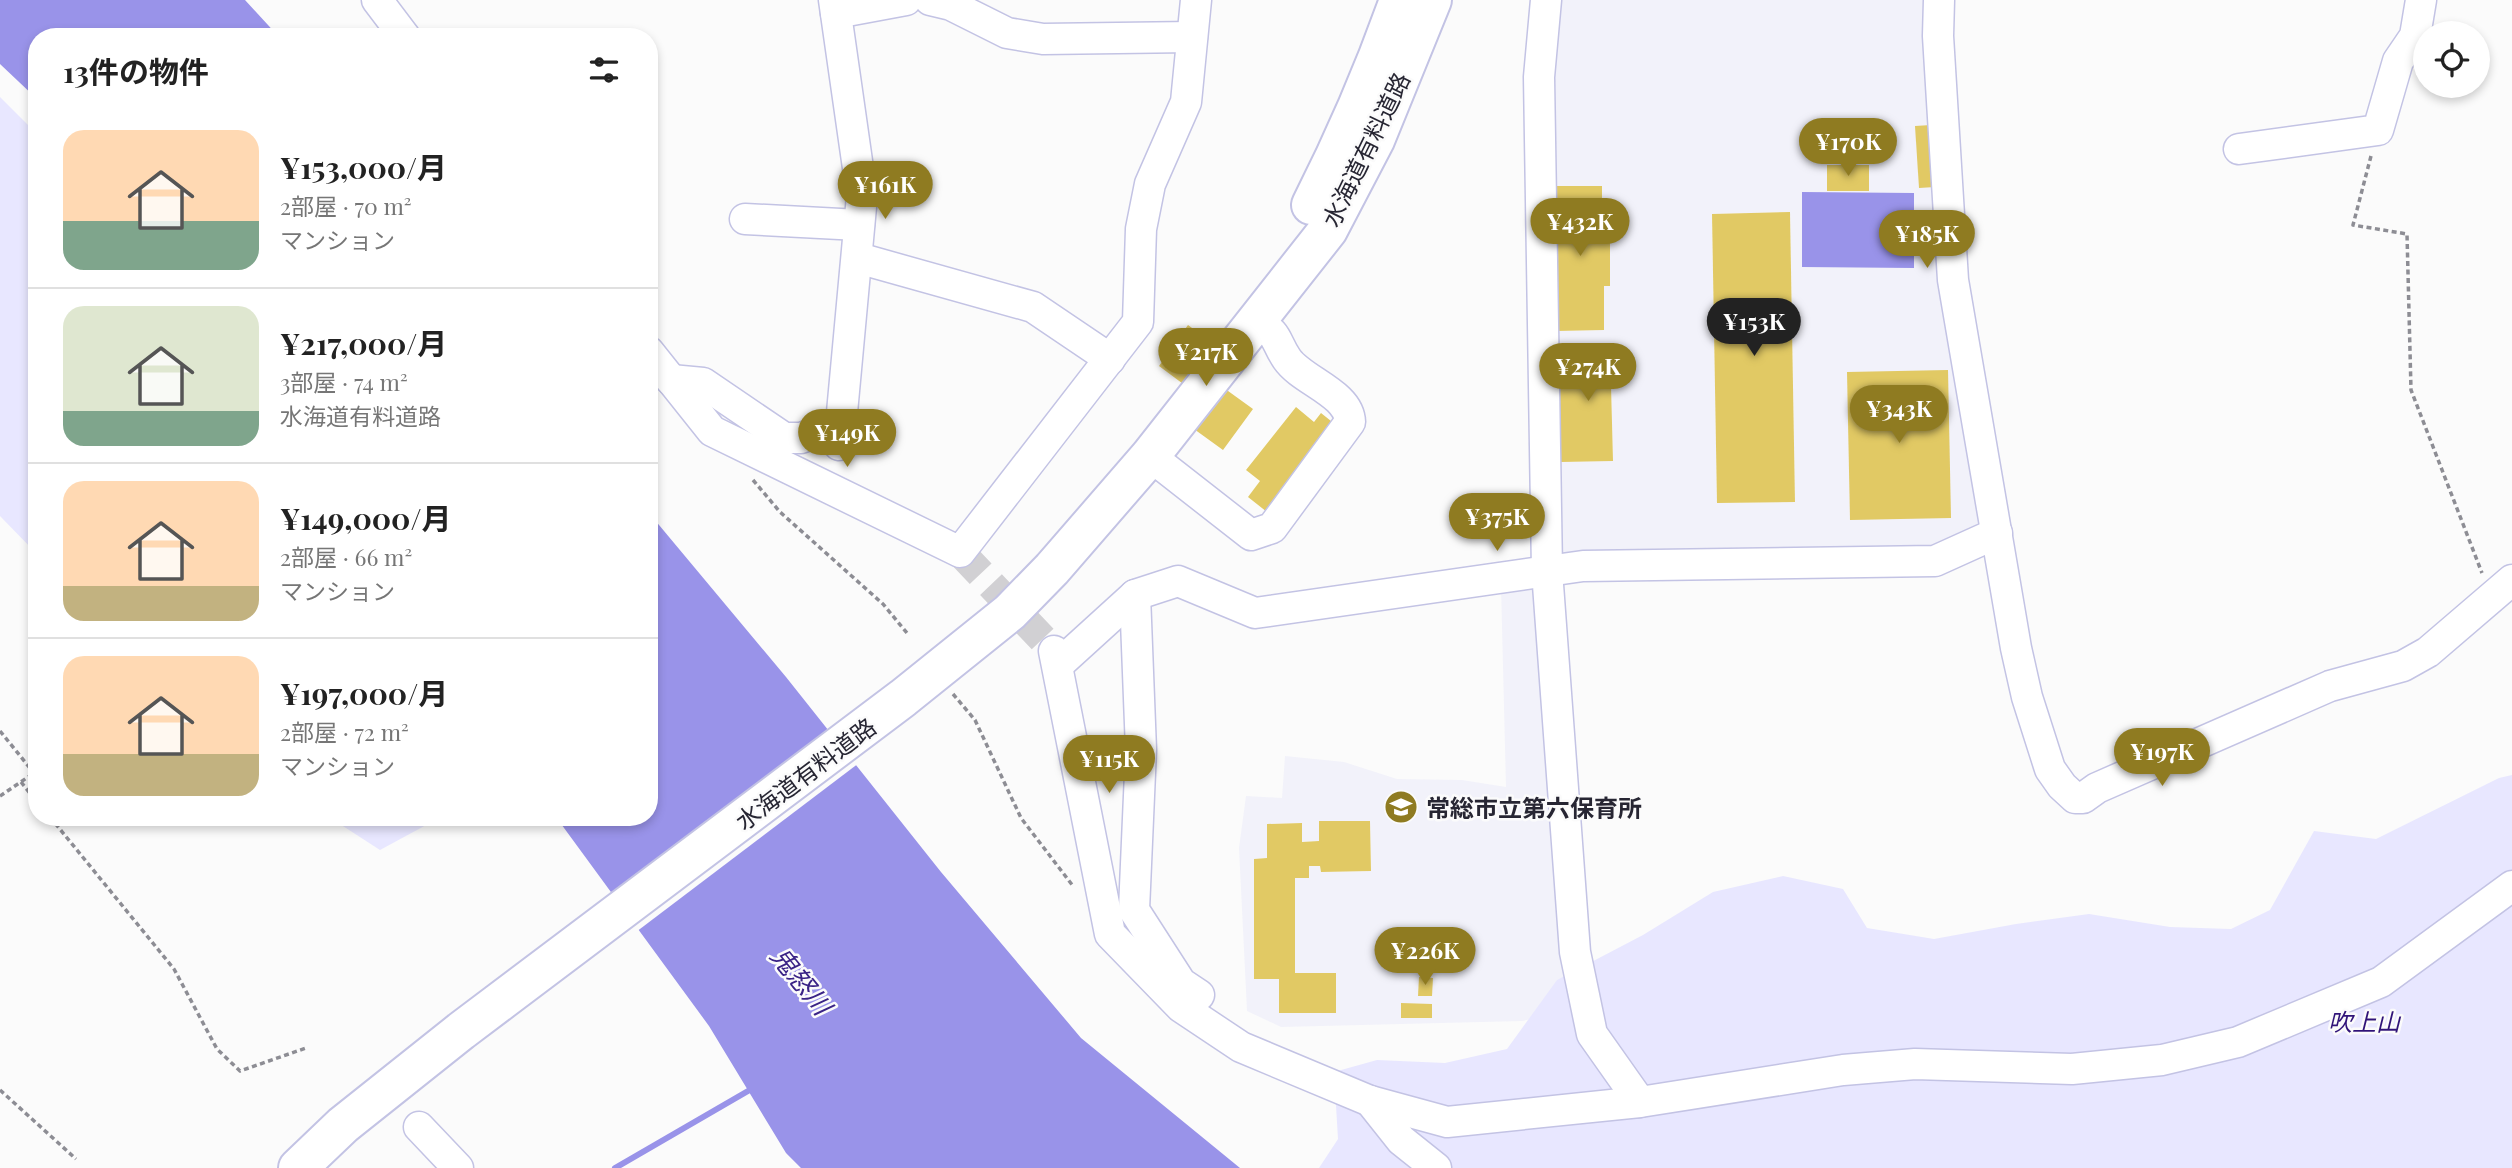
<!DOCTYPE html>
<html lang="ja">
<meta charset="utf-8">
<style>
body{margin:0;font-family:"Playfair Display","Noto Sans JP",serif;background:#f2f2f2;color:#222;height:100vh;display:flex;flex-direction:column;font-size:26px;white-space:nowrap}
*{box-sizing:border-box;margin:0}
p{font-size:23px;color:#767676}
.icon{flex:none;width:38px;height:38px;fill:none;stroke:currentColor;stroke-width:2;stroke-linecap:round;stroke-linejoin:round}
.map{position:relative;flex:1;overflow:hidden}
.details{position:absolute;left:28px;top:28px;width:630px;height:798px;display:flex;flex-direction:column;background:#fff;border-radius:28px;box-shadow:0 4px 10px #0003}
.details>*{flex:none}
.fabs{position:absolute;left:2413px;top:21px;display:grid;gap:14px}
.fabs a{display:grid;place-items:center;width:77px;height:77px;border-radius:50%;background:#fff;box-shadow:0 4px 10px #0003;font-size:35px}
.price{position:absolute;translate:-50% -60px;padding:0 16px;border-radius:24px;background:#8f7b21;color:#fff;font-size:23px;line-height:46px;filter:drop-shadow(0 2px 4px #0008)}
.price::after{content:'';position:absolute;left:50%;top:42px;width:21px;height:16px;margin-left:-10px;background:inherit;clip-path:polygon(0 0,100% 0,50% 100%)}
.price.selected{background:#222;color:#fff}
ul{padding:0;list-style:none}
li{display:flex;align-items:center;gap:21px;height:175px;padding:0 35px}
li+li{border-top:2px solid #e0e0e0}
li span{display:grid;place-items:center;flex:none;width:196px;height:140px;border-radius:21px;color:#555}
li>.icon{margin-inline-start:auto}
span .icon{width:84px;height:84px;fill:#fffc;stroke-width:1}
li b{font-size:30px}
h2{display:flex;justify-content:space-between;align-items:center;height:84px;padding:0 35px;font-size:30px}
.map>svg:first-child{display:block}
</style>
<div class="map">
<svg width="2512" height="1168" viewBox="0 0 2512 1168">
<rect width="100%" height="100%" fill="#fbfbfb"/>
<!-- built -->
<g fill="#f2f2fa" fill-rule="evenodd">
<path d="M1557,0H1930L1944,268L1941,303L1945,328L1954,331L1983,520L1934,552L1565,557L1556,549L1551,69ZM1827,165H1869V191H1827ZM1602,186V232H1610V286H1604V330L1556,331ZM1790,212L1795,502L1717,503L1712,214ZM1624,351L1611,385L1613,461L1561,462L1559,352Z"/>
<path d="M1542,579L1578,1010L1522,1021L1281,1027L1247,1011L1239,848L1246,796L1282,798L1285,756L1344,762L1397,779L1462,780L1506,787L1501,586ZM1320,821H1370L1371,871L1321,872L1320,866H1309V878H1295V973H1335V1013H1279V979L1254,859L1267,858V824L1301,823L1302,842L1319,841ZM1401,1004H1432V1018H1401Z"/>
</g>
<!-- green -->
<g fill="#e8e7ff">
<polygon points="0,97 37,134 37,554 0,516"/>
<polygon points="2512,775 2512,1168 1319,1168 1338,1139 1334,1072 1377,1060 1445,1063 1507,1049 1557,980 1643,935 1713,892 1783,876 1843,889 1867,928 1934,939 2016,924 2089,914 2170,927 2231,929 2270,910 2314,831 2376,839 2499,778"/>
<polygon points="329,817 441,817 380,850"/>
</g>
<!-- water -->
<g fill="#9993e9">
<polygon points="0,0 245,0 279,37 37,37 37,99 0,64"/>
<polygon points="1802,192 1914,193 1914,268 1802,267"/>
<polygon points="649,513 786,677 941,872 1081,1038 1240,1168 801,1168 786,1153 709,1026 556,817 649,817"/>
</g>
<!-- pier -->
<polygon fill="#fbfbfb" points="836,734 859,763 636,932 614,902"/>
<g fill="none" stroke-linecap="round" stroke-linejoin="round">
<!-- stream -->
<polyline stroke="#9993e9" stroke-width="6" points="615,1168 748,1091"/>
</g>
<!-- building -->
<g fill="#e1c964">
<polygon points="1931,125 1935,187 1919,188 1915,126"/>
<rect x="1827" y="165" width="42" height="26"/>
<polygon points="1554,186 1602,186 1602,232 1610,232 1610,286 1604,286 1604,330 1556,331"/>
<polygon points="1790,212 1795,502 1717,503 1712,214"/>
<polygon points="1188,325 1234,359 1217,383 1253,409 1223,450 1176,416 1194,392 1159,366"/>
<polygon points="1624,350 1625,385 1611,385 1613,461 1561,462 1559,352"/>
<polygon points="1948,370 1951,518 1850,520 1847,372"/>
<polygon points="1296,407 1314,422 1321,413 1336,425 1267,512 1248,497 1260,481 1246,470"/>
<polygon points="1319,821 1370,821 1371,871 1321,872 1320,866 1309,866 1309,878 1295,878 1295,973 1336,973 1336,1013 1279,1013 1279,979 1254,979 1254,859 1267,858 1267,824 1302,823 1302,842 1319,841"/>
<polygon points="1419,977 1433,978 1432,996 1418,996"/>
<polygon points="1401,1003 1432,1004 1432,1018 1401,1018"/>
</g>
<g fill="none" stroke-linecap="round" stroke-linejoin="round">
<!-- minor-tunnel -->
<polyline stroke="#d1d0d3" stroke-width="30" stroke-dasharray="30 15" stroke-linecap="butt" points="960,552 1054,651"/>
<defs>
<g id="minor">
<polyline points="377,0 405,37"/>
<polyline points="834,0 862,196 839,445"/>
<polyline points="930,0 951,5 1007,33 1043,39 1192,37"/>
<polyline points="1546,0 1539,77 1547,571 1575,952 1592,1034 1640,1102"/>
<polyline points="1939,0 1938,36 1953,280 2016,648 2027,697 2050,769 2062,786 2075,798 2083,798 2097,788 2330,686 2403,666 2428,652 2512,580"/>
<polyline points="836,13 906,0"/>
<polyline points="2239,149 2378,130 2398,61 2415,36 2421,0"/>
<polyline points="745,219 859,225"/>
<polyline points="858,258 1033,307 1110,359"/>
<polyline points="649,352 712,431 960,552 1138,322 1141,229 1150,184 1186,102 1196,0"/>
<polyline points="671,380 703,383 784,438 801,438 840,424"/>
<path d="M1150,456L1251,535L1272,528L1350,422C1349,393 1302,381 1287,359C1274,340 1280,335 1257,322"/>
<polyline points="1135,595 1141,750 1134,910 1181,983 1199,995"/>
<polyline points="1054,651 1110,934 1181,1007 1241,1047 1370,1101 1447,1122 1640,1102 1843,1070 1915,1064 2072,1069 2162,1060 2238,1042 2381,982 2512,886"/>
<polyline points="1058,665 1135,595 1178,581 1255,613 1583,566 1935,561 1997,533"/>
<polyline points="1370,1101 1401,1140 1436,1168"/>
<polyline points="419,1127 458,1168"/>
</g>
<g id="highway">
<path d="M1311,205C1345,138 1374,71 1399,0"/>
<polyline points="298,1168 343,1125 461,1031 903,698 1010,612 1052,569 1150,456 1328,230 1375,140 1432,0"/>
</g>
</defs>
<!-- minor casing -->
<use href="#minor" stroke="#c3c3e4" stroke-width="33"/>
<!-- highway casing -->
<use href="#highway" stroke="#c3c3e4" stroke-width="42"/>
<!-- path -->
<g stroke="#8d8d94" stroke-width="3.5" stroke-dasharray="5 3.5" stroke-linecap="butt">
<polyline points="2371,156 2353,225 2407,234 2411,390 2482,573"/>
<polyline points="753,480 780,512 883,604 907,633"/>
<polyline points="953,694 975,720 1021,818 1073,886"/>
<polyline points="0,731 34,773"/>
<polyline points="21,782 37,802"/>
<polyline points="0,796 37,771"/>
<polyline points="50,817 174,969 217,1049 240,1071 306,1048"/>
<polyline points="0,1090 76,1159"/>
</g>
<!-- minor -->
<use href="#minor" stroke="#fff" stroke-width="30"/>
<!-- highway -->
<use href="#highway" stroke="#fff" stroke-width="38"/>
</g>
<!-- icons -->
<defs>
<symbol id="school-disc" viewBox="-11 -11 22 22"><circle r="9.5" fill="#8f7b21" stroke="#fbfbfb"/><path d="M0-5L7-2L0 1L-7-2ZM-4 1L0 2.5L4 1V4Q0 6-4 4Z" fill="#fff"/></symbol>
</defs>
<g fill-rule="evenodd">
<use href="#school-disc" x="1382" y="788" width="38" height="38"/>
</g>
<g text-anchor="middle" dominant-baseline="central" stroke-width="5" stroke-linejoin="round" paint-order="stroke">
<!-- street labels -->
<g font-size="24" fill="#272633" stroke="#fbfbfb">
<text transform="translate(1365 149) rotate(-64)">水海道有料道路</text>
<text transform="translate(805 773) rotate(-37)">水海道有料道路</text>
</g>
<!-- poi labels -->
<g font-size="24" font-weight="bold" fill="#272633" stroke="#fbfbfb" text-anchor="start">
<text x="1426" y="807">常総市立第六保育所</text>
</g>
<!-- park labels -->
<g font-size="24" font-style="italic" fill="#301378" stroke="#fbfbfb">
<text x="2364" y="1021">吹上山</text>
</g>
<!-- water labels -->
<g font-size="26" font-style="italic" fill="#3a2386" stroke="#fbfbfb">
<text transform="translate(802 980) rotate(51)">鬼怒川</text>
</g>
</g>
</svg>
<div class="fabs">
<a><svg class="icon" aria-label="locate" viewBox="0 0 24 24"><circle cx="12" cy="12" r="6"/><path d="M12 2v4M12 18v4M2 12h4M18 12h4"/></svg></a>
</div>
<b class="price" style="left:1848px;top:178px">¥170K</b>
<b class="price" style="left:885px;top:221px">¥161K</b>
<b class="price" style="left:1580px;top:258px">¥432K</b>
<b class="price" style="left:1927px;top:270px">¥185K</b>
<b class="price selected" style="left:1754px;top:358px">¥153K</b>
<b class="price" style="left:1206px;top:388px">¥217K</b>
<b class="price" style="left:1588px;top:403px">¥274K</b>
<b class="price" style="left:1899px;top:445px">¥343K</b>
<b class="price" style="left:847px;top:469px">¥149K</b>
<b class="price" style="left:1497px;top:553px">¥375K</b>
<b class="price" style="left:2162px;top:788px">¥197K</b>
<b class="price" style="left:1109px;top:795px">¥115K</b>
<b class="price" style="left:1425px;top:987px">¥226K</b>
<section class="details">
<h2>13件の物件<svg class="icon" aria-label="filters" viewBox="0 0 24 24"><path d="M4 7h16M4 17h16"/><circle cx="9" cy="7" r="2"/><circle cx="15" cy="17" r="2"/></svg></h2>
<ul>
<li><span style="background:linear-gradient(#ffd9b3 65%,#7fa58c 0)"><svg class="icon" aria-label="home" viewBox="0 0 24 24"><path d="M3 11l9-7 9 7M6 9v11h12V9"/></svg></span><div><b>¥153,000/月</b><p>2部屋 · 70 m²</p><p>マンション</p></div></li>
<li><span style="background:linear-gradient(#dfe7d0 75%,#7fa58c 0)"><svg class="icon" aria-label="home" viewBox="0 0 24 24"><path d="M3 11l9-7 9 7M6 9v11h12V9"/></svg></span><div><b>¥217,000/月</b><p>3部屋 · 74 m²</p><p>水海道有料道路</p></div></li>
<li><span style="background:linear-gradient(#ffd9b3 75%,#c2b280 0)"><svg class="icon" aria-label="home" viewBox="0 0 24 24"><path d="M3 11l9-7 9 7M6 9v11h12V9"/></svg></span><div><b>¥149,000/月</b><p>2部屋 · 66 m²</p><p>マンション</p></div></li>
<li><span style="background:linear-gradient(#ffd9b3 70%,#c2b280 0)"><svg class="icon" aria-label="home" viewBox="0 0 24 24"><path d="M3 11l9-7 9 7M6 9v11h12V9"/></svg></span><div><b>¥197,000/月</b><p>2部屋 · 72 m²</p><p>マンション</p></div></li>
</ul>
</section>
</div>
